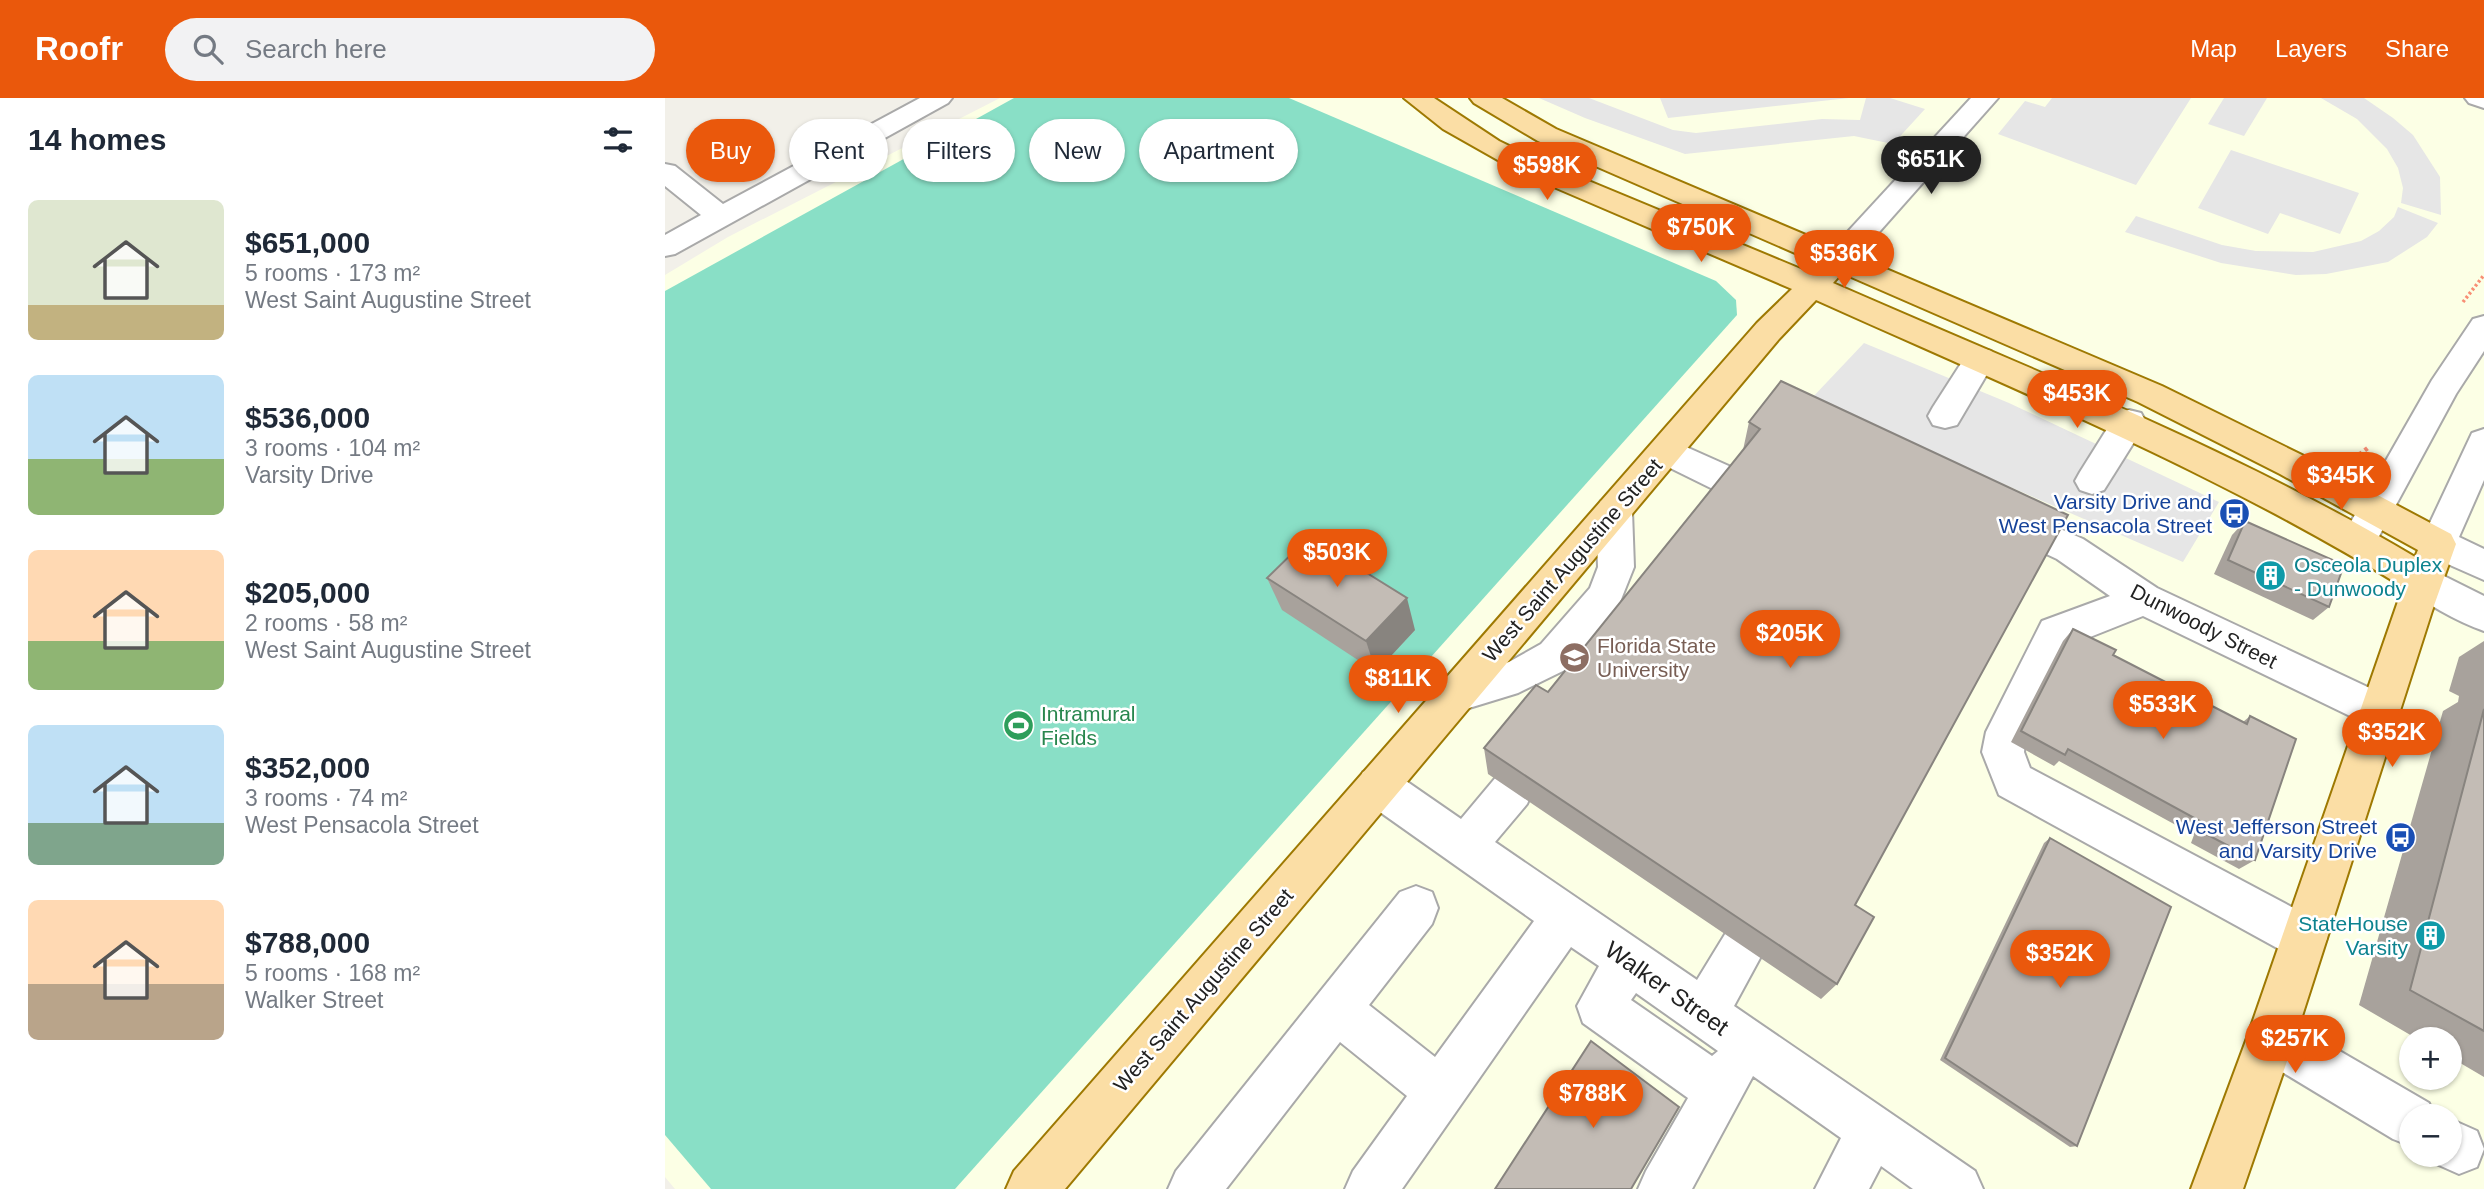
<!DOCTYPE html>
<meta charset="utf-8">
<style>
body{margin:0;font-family:Arial,sans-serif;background:#f2f2f3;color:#1f2937;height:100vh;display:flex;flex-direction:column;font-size:26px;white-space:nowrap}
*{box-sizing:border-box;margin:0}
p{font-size:23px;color:#747a83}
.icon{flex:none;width:38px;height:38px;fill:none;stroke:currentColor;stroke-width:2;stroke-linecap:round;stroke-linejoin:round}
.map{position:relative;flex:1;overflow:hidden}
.drawer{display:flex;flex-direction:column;background:#fff;width:665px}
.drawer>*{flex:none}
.hud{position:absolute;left:21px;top:21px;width:665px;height:63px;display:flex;gap:14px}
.controls{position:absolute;left:1734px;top:929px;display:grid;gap:14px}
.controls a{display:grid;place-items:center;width:63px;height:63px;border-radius:50%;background:#fff;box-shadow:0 2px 5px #0004;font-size:35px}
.price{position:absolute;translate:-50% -60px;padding:0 16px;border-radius:24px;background:#ea580c;color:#fff;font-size:23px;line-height:46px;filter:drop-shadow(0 2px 4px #0008)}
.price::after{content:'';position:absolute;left:50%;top:42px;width:21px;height:16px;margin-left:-10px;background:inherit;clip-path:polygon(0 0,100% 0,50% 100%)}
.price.active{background:#222;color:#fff}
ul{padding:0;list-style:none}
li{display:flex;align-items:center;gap:21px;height:175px;padding:0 28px}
li span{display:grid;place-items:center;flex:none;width:196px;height:140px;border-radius:10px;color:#555}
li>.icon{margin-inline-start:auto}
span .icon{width:84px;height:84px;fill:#fffc;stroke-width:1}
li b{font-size:30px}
h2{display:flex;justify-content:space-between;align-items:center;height:84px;padding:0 28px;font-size:30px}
.tag{padding:0 24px;border-radius:32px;background:#fff;box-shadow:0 2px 5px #0004;font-size:24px;line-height:63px}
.tag.active{background:#ea580c;color:#fff}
header{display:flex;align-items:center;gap:42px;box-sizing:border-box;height:98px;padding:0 35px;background:#ea580c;color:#fff}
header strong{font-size:33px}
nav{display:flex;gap:38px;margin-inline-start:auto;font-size:24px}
.search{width:490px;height:63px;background:#f2f2f3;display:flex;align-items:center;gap:18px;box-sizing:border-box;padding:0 24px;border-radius:38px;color:#747a83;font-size:26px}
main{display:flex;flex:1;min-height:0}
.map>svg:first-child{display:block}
</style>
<header>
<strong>Roofr</strong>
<div class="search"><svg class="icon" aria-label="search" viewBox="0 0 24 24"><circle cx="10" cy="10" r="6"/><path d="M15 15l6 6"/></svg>Search here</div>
<nav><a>Map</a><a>Layers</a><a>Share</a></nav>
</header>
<main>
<section class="drawer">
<h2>14 homes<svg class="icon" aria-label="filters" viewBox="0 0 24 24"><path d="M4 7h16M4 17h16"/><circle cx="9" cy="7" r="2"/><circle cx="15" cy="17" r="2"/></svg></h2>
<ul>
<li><span style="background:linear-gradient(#dfe7d0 75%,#c2b280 0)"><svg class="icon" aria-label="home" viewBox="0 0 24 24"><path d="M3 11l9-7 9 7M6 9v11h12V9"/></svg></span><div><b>$651,000</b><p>5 rooms · 173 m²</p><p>West Saint Augustine Street</p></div></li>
<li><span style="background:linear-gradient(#bfe0f5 60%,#8fb573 0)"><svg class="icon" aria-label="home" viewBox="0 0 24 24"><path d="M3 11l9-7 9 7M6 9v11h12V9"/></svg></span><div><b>$536,000</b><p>3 rooms · 104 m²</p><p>Varsity Drive</p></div></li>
<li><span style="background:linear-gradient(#ffd9b3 65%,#8fb573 0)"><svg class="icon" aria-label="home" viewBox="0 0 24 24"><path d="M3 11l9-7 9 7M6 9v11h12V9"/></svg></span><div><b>$205,000</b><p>2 rooms · 58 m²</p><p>West Saint Augustine Street</p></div></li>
<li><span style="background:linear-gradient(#bfe0f5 70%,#7fa58c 0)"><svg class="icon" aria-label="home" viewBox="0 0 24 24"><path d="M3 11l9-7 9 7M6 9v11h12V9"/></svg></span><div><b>$352,000</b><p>3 rooms · 74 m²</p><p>West Pensacola Street</p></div></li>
<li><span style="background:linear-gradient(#ffd9b3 60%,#b9a48a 0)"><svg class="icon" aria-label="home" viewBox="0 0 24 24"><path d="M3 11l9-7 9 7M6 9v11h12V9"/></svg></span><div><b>$788,000</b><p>5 rooms · 168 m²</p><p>Walker Street</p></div></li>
</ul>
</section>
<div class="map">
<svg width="1819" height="1091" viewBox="0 0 1819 1091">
<rect width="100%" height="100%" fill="#f2f0e9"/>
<!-- education -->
<path fill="#fcffe5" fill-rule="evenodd" d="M335,0H1819V1091H10L0,1079V177L63,139ZM1746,942H1785V980H1746ZM1746,1018H1785V1057H1746Z"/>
<!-- pitch -->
<polygon fill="#89dfc6" points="349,0 624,0 1051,183 1071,202 1072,217 290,1091 46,1091 0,1037 0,193"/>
<!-- parking -->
<g fill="#e6e6e6">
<polygon points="874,0 924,0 1008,32 1031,35 1157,21 1195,22 1201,0 1225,0 1260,11 1228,46 1189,38 1020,56 920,20"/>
<polygon points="995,0 1184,0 1003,20"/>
<polygon points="1387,0 1526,0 1471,87 1333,36 1360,3 1380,9"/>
<polygon points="1559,0 1602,0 1579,38 1543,26"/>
<polygon points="1656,0 1699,0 1728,20 1748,37 1775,79 1776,117 1736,105 1738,90 1733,70 1722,51 1692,21"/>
<polygon points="1566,52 1694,95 1675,136 1615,115 1603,136 1533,110"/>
<polygon points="1733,109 1773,125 1762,139 1723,164 1661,176 1631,177 1556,165 1460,134 1471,118 1557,147 1591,153 1648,154 1696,143 1714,133 1729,119"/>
<polygon points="1199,245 1344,305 1554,404 1518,464 1145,302"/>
</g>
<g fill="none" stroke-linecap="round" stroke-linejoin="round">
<defs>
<g id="minor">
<polygon points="255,0 287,0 283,5 10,156 0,158 0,137 36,117 0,88 0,66 10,68 58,106"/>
<polygon points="1306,0 1333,0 1184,168 1174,171 1164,168 1159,161 1164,154"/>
<polygon points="1800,0 1819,0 1819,10 1804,5"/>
<polygon points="1819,218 1819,253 1791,296 1706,453 1693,458 1680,453 1675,443 1767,282 1808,221"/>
<polygon points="1315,250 1326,253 1331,261 1292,327 1280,330 1268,327 1263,318 1268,309 1304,253"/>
<polygon points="1464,312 1476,315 1481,324 1476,333 1439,392 1427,396 1415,392 1410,383 1415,374 1452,315"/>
<polygon points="1819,331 1819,382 1794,439 1819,451 1819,482 1760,456 1755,446 1807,335"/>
<polygon points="1001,340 1084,377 1089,387 1084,397 1072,400 1060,397 989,362 984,353 989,344"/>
<polygon points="949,399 962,403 967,413 969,469 953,509 904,570 853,595 791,614 777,608 771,596 777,584 844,564 876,546 925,490 933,469 931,413 936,403"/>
<polygon points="1343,408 1418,441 1492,490 1728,601 1734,614 1728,627 1714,632 1478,518 1405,547 1361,635 1359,654 1365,670 1655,824 1662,840 1655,856 1639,863 1623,856 1334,697 1317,654 1321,634 1377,523 1445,498 1392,461 1330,432 1325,422 1330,412"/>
<path d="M1759,468L1819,498V533C1797,525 1750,503 1740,483L1746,472Z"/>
<path d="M713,669L728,674L796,721L832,678L847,672L862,678L868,692L862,706L830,744L1032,882L1062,833L1078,826L1094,833L1101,849L1069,908L1310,1073L1318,1091H1248L1216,1068L1204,1091H1150L1176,1040L1088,978L1027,1091H973L981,1073L1023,1000L918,925L912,908L934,868L906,849L737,1091H680L688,1073L742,998L675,944L561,1091H503L511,1073L735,794L751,788L767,794L773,810L767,826L704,907L770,959L869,823L698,702L692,688L698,674ZM971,895L1053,953L1047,958L966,902Z"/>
<polygon points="1606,916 1623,923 1764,1005 1769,1018 1746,1018 1746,1048 1728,1041 1589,957 1582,940 1589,923"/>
<polygon points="1785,1021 1812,1033 1819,1051 1812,1069 1794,1076 1767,1064 1764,1057 1785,1057"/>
</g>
<path id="major" d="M739,0H769L834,43L873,62L1143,174L1153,165L873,43L809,5L805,0H837L891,31L1497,288L1639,358L1786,436L1791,446L1767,513L1630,940L1578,1091H1526L1582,940L1738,489C1552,374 1351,292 1151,202L1114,241L400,1091H341L349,1073L1092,225L1127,191L854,74L778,31ZM1177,175L1473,304L1615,376L1753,452L1750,459C1565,349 1364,271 1168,185Z"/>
</defs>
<!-- minor casing -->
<use href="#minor" stroke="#a9a9a9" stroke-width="4"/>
<!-- major casing -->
<use href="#major" stroke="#9e7902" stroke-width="4"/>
<!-- path-far1 -->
<polyline stroke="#f88e74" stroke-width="3.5" stroke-dasharray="2.5 2.5" stroke-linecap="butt" points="1798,204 1819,177"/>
<!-- path -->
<polyline stroke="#f88e74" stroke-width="4.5" stroke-dasharray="3.5 3.5" stroke-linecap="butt" points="1680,357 1695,356 1704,349"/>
<!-- minor -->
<use href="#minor" fill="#fff" fill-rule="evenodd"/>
<!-- major -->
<use href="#major" fill="#fbdea5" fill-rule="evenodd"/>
</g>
<!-- wall -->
<g fill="#a8a29c">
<polygon points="1116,283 1190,807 1172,886 1156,901 823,676 819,650 883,594 1078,352 1084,324"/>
<polygon points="1580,423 1664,509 1648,522 1549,476 1567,437"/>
<polygon points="602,480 750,532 711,574 617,512"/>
<polygon points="1408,531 1448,557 1578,624 1585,618 1590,762 1574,771 1526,745 1529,737 1394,663 1389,668 1346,644 1398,543"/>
<polygon points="1819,543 1819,979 1785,959 1785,942 1754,942 1694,907 1778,613 1793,604 1794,598 1784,593 1794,559"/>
<polygon points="1385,740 1412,1048 1405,1049 1275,962 1379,745"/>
</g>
<!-- shaded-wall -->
<polygon fill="#88847f" points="742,500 750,532 711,574 701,543"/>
<!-- building -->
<g fill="#c3bcb5" stroke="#88847f" stroke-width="2">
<polygon points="1116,283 1403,417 1190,807 1209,819 1172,886 819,650 871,587 883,594 1095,331 1084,324"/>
<polygon points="1580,423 1679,467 1664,509 1563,462"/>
<polygon points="644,439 742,500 701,543 602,480"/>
<polygon points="1408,531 1451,552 1448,557 1582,626 1585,618 1631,641 1590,762 1541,736 1544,728 1403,651 1400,657 1356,633"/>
<polygon points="1819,611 1819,933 1745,892"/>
<polygon points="1385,740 1506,809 1412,1048 1280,960"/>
<polygon points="926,943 1014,1009 966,1091 830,1091"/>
</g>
<!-- icons -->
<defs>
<symbol id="bus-disc" viewBox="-11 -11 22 22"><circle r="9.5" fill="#1a4fb4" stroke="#fff"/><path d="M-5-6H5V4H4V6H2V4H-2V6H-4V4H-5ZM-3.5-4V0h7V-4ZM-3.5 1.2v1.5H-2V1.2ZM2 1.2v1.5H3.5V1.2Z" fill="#fff"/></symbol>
<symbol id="building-disc" viewBox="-11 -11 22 22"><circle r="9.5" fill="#0f9aa8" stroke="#fff"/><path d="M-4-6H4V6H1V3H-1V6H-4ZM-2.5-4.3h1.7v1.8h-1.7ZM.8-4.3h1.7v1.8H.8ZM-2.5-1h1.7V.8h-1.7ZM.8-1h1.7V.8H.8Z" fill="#fff"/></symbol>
<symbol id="university-disc" viewBox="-11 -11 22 22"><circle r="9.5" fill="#8d6e63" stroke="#fff"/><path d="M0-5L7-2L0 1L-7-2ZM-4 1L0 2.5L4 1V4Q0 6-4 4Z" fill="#fff"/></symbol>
<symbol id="stadium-disc" viewBox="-11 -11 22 22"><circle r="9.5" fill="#2e9e5b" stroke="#fff"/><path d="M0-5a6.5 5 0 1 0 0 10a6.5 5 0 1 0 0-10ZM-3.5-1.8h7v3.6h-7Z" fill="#fff"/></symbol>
</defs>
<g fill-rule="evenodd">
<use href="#bus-disc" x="1552" y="398" width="35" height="35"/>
<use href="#building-disc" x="1588" y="460" width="35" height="35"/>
<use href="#university-disc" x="892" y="542" width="35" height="35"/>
<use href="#stadium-disc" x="336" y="610" width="35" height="35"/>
<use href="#bus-disc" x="1718" y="722" width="35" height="35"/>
<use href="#building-disc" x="1748" y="820" width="35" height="35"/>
</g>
<g text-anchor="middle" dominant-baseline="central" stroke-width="5" stroke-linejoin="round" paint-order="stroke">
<!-- transit labels -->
<g font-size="21" fill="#164399" stroke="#fff" text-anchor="end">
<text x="1547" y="403">Varsity Drive and<tspan x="1547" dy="24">West Pensacola Street</tspan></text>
<text x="1712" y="728">West Jefferson Street<tspan x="1712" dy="24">and Varsity Drive</tspan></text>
</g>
<!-- street labels -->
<g font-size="21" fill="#222" stroke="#fff">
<text transform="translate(907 462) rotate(-49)">West Saint Augustine Street</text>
<text transform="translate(1539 528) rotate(27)">Dunwoody Street</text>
<text transform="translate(538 892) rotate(-49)">West Saint Augustine Street</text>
</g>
<!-- culture labels -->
<g font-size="21" fill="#0d838f" stroke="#fff" text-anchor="start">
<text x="1629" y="466">Osceola Duplex<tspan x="1629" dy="24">- Dunwoody</tspan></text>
<text x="1743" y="825" text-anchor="end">StateHouse<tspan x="1743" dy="24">Varsity</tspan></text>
</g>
<!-- education labels -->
<g font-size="21" fill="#785e54" stroke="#fff" text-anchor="start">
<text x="932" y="547">Florida State<tspan x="932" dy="24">University</tspan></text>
</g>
<!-- leisure labels -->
<g font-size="21" fill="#27864d" stroke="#fff" text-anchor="start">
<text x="376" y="615">Intramural<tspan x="376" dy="24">Fields</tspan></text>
</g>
<!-- near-street labels -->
<g font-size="24" fill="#222" stroke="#fff">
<text transform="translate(1002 890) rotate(35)">Walker Street</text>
</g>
</g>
</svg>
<div class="controls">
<a>+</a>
<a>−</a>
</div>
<b class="price active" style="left:1266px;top:98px">$651K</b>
<b class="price" style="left:882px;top:104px">$598K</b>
<b class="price" style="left:1036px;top:166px">$750K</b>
<b class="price" style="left:1179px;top:192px">$536K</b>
<b class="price" style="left:1412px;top:332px">$453K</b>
<b class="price" style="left:1676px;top:414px">$345K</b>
<b class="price" style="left:672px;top:491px">$503K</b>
<b class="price" style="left:1125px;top:572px">$205K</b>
<b class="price" style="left:733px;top:617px">$811K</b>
<b class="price" style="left:1498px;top:643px">$533K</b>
<b class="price" style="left:1727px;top:671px">$352K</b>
<b class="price" style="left:1395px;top:892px">$352K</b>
<b class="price" style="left:1630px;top:977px">$257K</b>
<b class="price" style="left:928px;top:1032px">$788K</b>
<div class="hud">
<a class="tag active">Buy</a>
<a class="tag">Rent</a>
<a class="tag">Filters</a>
<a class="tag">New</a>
<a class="tag">Apartment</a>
</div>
</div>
</main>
